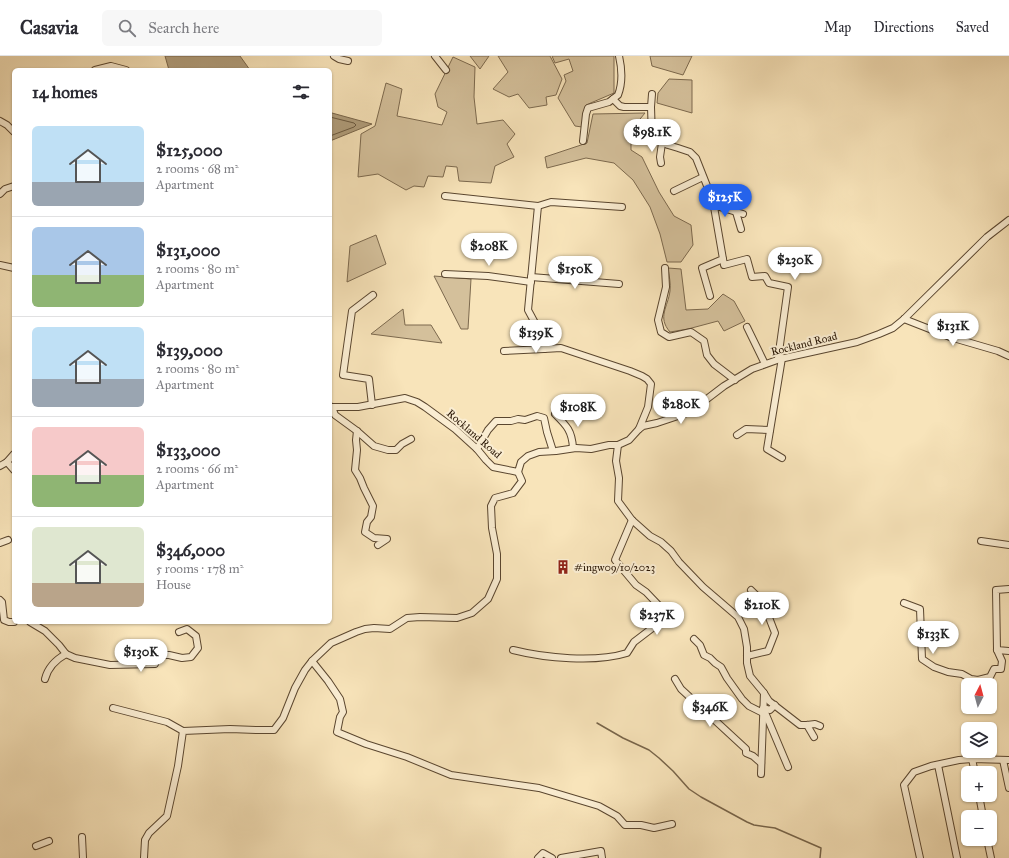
<!DOCTYPE html>
<meta charset="utf-8">
<style>
body{margin:0;font-family:"IM FELL Great Primer",serif;background:#f7f7f7;color:#2b2b33;height:100vh;display:flex;flex-direction:column;font-size:15px;white-space:nowrap}
*{box-sizing:border-box;margin:0}
p{font-size:13px;color:#7c7c81}
.icon{flex:none;width:22px;height:22px;fill:none;stroke:currentColor;stroke-width:2;stroke-linecap:round;stroke-linejoin:round}
.map{position:relative;flex:1;overflow:hidden}
.side{position:absolute;left:12px;top:12px;width:320px;height:556px;display:flex;flex-direction:column;background:#fff;border-radius:6px;box-shadow:0 1px 3px #0004}
.side>*{flex:none}
.needle{width:26px;rotate:6deg}
.buttons{position:absolute;left:961px;top:622px;display:grid;gap:8px}
.buttons a{display:grid;place-items:center;width:36px;height:36px;border-radius:6px;background:#fff;box-shadow:0 1px 3px #0004;font-size:20px}
.price{position:absolute;translate:-50% -34px;padding:0 9px;border-radius:14px;background:#fff;color:#222;font-size:13px;line-height:26px;filter:drop-shadow(0 1px 2px #0008)}
.price::after{content:'';position:absolute;left:50%;top:24px;width:12px;height:9px;margin-left:-6px;background:inherit;clip-path:polygon(0 0,100% 0,50% 100%)}
.price.selected{background:#2563eb;color:#fff}
ul{padding:0;list-style:none}
li{display:flex;align-items:center;gap:12px;height:100px;padding:0 20px}
li+li{border-top:1px solid #e1e1e2}
li span{display:grid;place-items:center;flex:none;width:112px;height:80px;border-radius:6px;color:#555}
li>.icon{margin-inline-start:auto}
span .icon{width:48px;height:48px;fill:#fffc;stroke-width:1}
li b{font-size:17px}
h2{display:flex;justify-content:space-between;align-items:center;height:48px;padding:0 20px;font-size:17px}
header{display:flex;align-items:center;gap:24px;box-sizing:border-box;height:56px;padding:0 20px;background:#fff;border-bottom:1px solid #e1e1e2}
header strong{font-size:19px}
nav{display:flex;gap:22px;margin-inline-start:auto;font-size:14px}
.search{width:280px;height:36px;background:#f7f7f7;display:flex;align-items:center;gap:10px;box-sizing:border-box;padding:0 14px;border-radius:6px;color:#7c7c81;font-size:15px}
.map>svg:first-child{display:block}
</style>
<header>
<strong>Casavia</strong>
<div class="search"><svg class="icon" aria-label="search" viewBox="0 0 24 24"><circle cx="10" cy="10" r="6"/><path d="M15 15l6 6"/></svg>Search here</div>
<nav><a>Map</a><a>Directions</a><a>Saved</a></nav>
</header>
<div class="map">
<svg width="1009" height="802" viewBox="0 0 1009 802">
<rect width="100%" height="100%" fill="#f8e4ba"/>
<filter id="stains"><feTurbulence type="fractalNoise" baseFrequency=".005" numOctaves="4"/><feColorMatrix values="0 0 0 0 .2 0 0 0 0 .09 0 0 0 0 .02 0 0 0 .5 -.17"/></filter>
<radialGradient id="worn" r=".72"><stop offset=".6" stop-color="#630" stop-opacity="0"/><stop offset="1" stop-color="#630" stop-opacity=".3"/></radialGradient>
<!-- green -->
<g fill="#d4c09b" stroke="#7c694e">
<polygon points="470,0 489,0 480,13"/>
<polygon points="498,0 550,0 562,23 556,39 546,41 547,49 529,52 518,38 509,41 493,33 508,16"/>
<polygon points="552,0 614,0 614,37 586,49 582,71 575,70 558,42 566,25 564,19 573,15 569,3 555,7"/>
<polygon points="650,0 692,0 683,19 652,10"/>
<polygon points="453,1 475,11 474,41 477,68 503,64 515,78 507,88 514,101 495,110 491,127 459,125 457,111 446,110 443,121 428,120 424,131 414,130 406,134 378,118 358,121 361,78 375,70 386,27 402,33 397,60 442,69 447,56 438,51 435,38"/>
<polygon points="669,23 692,24 692,57 657,47 658,37"/>
<polygon points="645,57 631,74 631,94 642,101 659,136 674,160 691,169 693,189 681,206 667,206 660,178 650,151 633,124 614,107 586,102 547,112 545,101 587,87 593,58"/>
<polygon points="376,179 386,208 347,226 350,190"/>
<path d="M668,212L681,213L686,254L708,253L723,238L734,245L745,265L724,275L718,265L688,273L670,276C657,261 668,251 670,235C671,228 669,219 668,212Z"/>
<polygon points="434,220 471,223 468,273 461,273"/>
<polygon points="403,253 405,269 431,269 442,287 371,278"/>
</g>
<!-- water -->
<g fill="#b09d7b" stroke="#78654a">
<polygon points="165,0 240,0 250,14 169,14"/>
<polygon points="330,57 332,57 372,68 330,85"/>
</g>
<g fill="none" stroke-linecap="round" stroke-linejoin="round">
<!-- shore -->
<polyline stroke="#6a583e" stroke-width="1" points="330,61 354,67 356,69 354,71 330,80"/>
<!-- stream -->
<polyline stroke="#78654a" stroke-width="1.5" points="597,667 623,682 649,694 659,702 673,715 689,733 701,741 747,766 754,769 775,772 821,792 820,802"/>
<defs>
<g id="minor">
<polyline points="334,0 339,3 348,5"/>
<polyline points="435,0 446,14"/>
<polyline points="95,14 111,10 126,14"/>
<polyline points="613,43 620,50 624,51 651,51 652,38"/>
<polyline points="651,51 652,82 668,89 678,92 690,96 696,102 713,145 723,203 702,212 710,240"/>
<polyline points="0,65 7,69 14,76"/>
<path d="M583,85L586,58L588,52L609,46L618,39C623,26 622,13 619,0"/>
<polyline points="661,107 660,101 662,87"/>
<polyline points="674,135 703,121"/>
<polyline points="0,138 5,133 14,130"/>
<polyline points="713,149 743,158"/>
<polyline points="538,150 528,254 535,267 539,286 544,293 561,292 630,315 642,320 647,323 651,328 648,351 639,373"/>
<polyline points="538,150 445,140 538,150 551,146 622,151"/>
<polyline points="736,156 741,173"/>
<polyline points="723,203 724,209 747,203 752,221 765,220 769,227 788,231 778,303"/>
<polyline points="0,209 14,212"/>
<polyline points="665,212 666,231 658,264 661,276 669,281 691,276 704,285 707,299 714,308 735,324"/>
<polyline points="445,218 488,220 531,226"/>
<polyline points="531,221 619,228"/>
<polyline points="904,263 950,281 998,295 1009,300"/>
<polyline points="747,271 765,308"/>
<polyline points="504,295 544,293"/>
<polyline points="782,302 767,393 782,402"/>
<polyline points="372,349 369,323 343,319 352,255 373,239"/>
<polyline points="330,351 358,351 405,342 417,346 425,351 455,373 477,393 486,404 493,411 518,416 521,406 528,400 539,396 556,395 576,392 591,393 609,389 618,389 629,384 639,373 643,370 657,367 684,358 699,349 724,330 752,313 780,303 857,286 879,278 893,272 904,263 987,181 1009,164"/>
<polyline points="332,351 335,359 357,375 374,390 388,394 396,394 402,388 411,383"/>
<path d="M560,351L555,358C567,370 572,375 573,392"/>
<polyline points="357,375 356,384 357,394 355,414 360,422 364,432 373,450 371,461 367,466 365,476 374,482 387,483 378,489"/>
<polyline points="737,379 746,373 770,374"/>
<polyline points="618,389 616,405 619,422 618,445 632,464 650,480 661,486 671,495 679,506 703,531 738,561 744,573 747,591 747,607 750,620 764,637 761,718"/>
<polyline points="477,393 488,374 496,365 511,365 518,363 525,364 537,360 544,362 547,376 553,395"/>
<polyline points="7,406 14,414"/>
<polyline points="0,410 7,406 14,398"/>
<polyline points="981,485 1009,489"/>
<polyline points="0,487 8,484"/>
<polyline points="1009,533 996,534 997,594 1009,595"/>
<polyline points="0,544 2,546 4,564 9,566 14,566"/>
<polyline points="904,547 920,553 922,603 934,611 948,616 962,618 971,623 978,624 990,621 994,613 1001,613 1002,605 997,594"/>
<polyline points="30,566 45,575 59,589 66,598 75,602 110,609 155,608 157,599 169,599 182,602 191,601 198,592 196,580 187,573 179,576"/>
<polyline points="694,583 700,589 704,599 710,602 715,607 721,611 727,622 742,643 749,650 763,657"/>
<path d="M513,594C545,602 595,607 627,597L634,586L655,570L660,566H673L676,565L674,562L668,559L646,536L636,529L615,504L632,464"/>
<polyline points="747,600 768,595 775,577 763,546 751,534"/>
<polyline points="312,605 328,625 340,643 343,656 340,661 337,676 366,688 407,701 451,719 539,732 599,750 617,760 625,769 641,769 654,772 672,768"/>
<path d="M45,623C48,611 55,604 66,598"/>
<polyline points="675,623 681,633 746,693 746,697 753,700 761,707"/>
<polyline points="764,637 769,645 800,669 807,669 815,668 820,670"/>
<polyline points="113,652 167,666 183,675"/>
<polyline points="763,652 770,654 775,649"/>
<polyline points="764,654 788,711"/>
<polyline points="807,669 814,681"/>
<polyline points="972,703 975,717"/>
<polyline points="1003,704 1009,732"/>
<polyline points="938,709 957,802"/>
<polyline points="979,739 983,761"/>
<polyline points="82,781 83,802"/>
<polyline points="987,783 991,802"/>
<polyline points="36,790 49,785"/>
<polyline points="144,802 145,784 149,777 167,760 178,710 183,675 230,673 256,674 274,674 283,662 295,632 305,614 312,605 331,587 356,576 365,573 374,572 390,573 407,562 420,561 457,562 472,557 488,543 497,523 497,498 492,472 491,450 495,442 513,437 522,425 518,416"/>
<polyline points="538,802 543,797 552,802"/>
<polyline points="561,802 601,795 602,802"/>
<polyline points="920,802 904,729 914,716 931,710 959,704 972,703 1009,704"/>
</g>
</defs>
<!-- minor casing -->
<use href="#minor" stroke="#5a462f" stroke-width="8"/>
<!-- minor -->
<use href="#minor" stroke="#faedd2" stroke-width="6"/>
</g>
<!-- icons -->
<defs>
<symbol id="building-bare" viewBox="-9 -9 18 18"><path d="M-4-6H4V6H1V3H-1V6H-4ZM-2.5-4.3h1.7v1.8h-1.7ZM.8-4.3h1.7v1.8H.8ZM-2.5-1h1.7V.8h-1.7ZM.8-1h1.7V.8H.8Z" fill="#8f2418" stroke="#faedd2" stroke-width="2.5" paint-order="stroke"/></symbol>
</defs>
<g fill-rule="evenodd">
<use href="#building-bare" x="553" y="501" width="20" height="20"/>
</g>
<g text-anchor="middle" dominant-baseline="central" stroke-width="4" stroke-linejoin="round" paint-order="stroke">
<!-- street labels -->
<g font-size="11" fill="#251201" stroke="#faedd2">
<text transform="translate(804 288) rotate(-14)">Rockland Road</text>
<text transform="translate(474 378) rotate(41)">Rockland Road</text>
</g>
<!-- poi labels -->
<g font-size="11" fill="#251201" stroke="#faedd2" text-anchor="start">
<text x="574" y="511">#ingw09/10/2023</text>
</g>
</g>
<rect width="100%" height="100%" filter="url(#stains)"/>
<rect width="100%" height="100%" fill="url(#worn)"/>
</svg>
<div class="buttons">
<a><svg class="needle" viewBox="-14 -14 28 28"><path d="M0-13l5 13h-10z" fill="#e53935"/><path d="M0 13l5-13h-10z" fill="#7c7c81"/></svg></a>
<a><svg class="icon" aria-label="layers" viewBox="0 0 24 24"><path d="M12 4l9 5-9 5-9-5zM3 14l9 5 9-5"/></svg></a>
<a>+</a>
<a>−</a>
</div>
<b class="price" style="left:652px;top:97px">$98.1K</b>
<b class="price selected" style="left:725px;top:162px">$125K</b>
<b class="price" style="left:489px;top:211px">$208K</b>
<b class="price" style="left:795px;top:225px">$230K</b>
<b class="price" style="left:575px;top:234px">$150K</b>
<b class="price" style="left:953px;top:291px">$131K</b>
<b class="price" style="left:536px;top:298px">$139K</b>
<b class="price" style="left:681px;top:369px">$280K</b>
<b class="price" style="left:578px;top:372px">$108K</b>
<b class="price" style="left:762px;top:570px">$210K</b>
<b class="price" style="left:657px;top:580px">$237K</b>
<b class="price" style="left:933px;top:599px">$133K</b>
<b class="price" style="left:141px;top:617px">$130K</b>
<b class="price" style="left:710px;top:672px">$346K</b>
<section class="side">
<h2>14 homes<svg class="icon" aria-label="filters" viewBox="0 0 24 24"><path d="M4 7h16M4 17h16"/><circle cx="9" cy="7" r="2"/><circle cx="15" cy="17" r="2"/></svg></h2>
<ul>
<li><span style="background:linear-gradient(#bfe0f5 70%,#9aa5b1 0)"><svg class="icon" aria-label="home" viewBox="0 0 24 24"><path d="M3 11l9-7 9 7M6 9v11h12V9"/></svg></span><div><b>$125,000</b><p>2 rooms · 68 m²</p><p>Apartment</p></div></li>
<li><span style="background:linear-gradient(#a9c7e8 60%,#8fb573 0)"><svg class="icon" aria-label="home" viewBox="0 0 24 24"><path d="M3 11l9-7 9 7M6 9v11h12V9"/></svg></span><div><b>$131,000</b><p>2 rooms · 80 m²</p><p>Apartment</p></div></li>
<li><span style="background:linear-gradient(#bfe0f5 65%,#9aa5b1 0)"><svg class="icon" aria-label="home" viewBox="0 0 24 24"><path d="M3 11l9-7 9 7M6 9v11h12V9"/></svg></span><div><b>$139,000</b><p>2 rooms · 80 m²</p><p>Apartment</p></div></li>
<li><span style="background:linear-gradient(#f6c9c9 60%,#8fb573 0)"><svg class="icon" aria-label="home" viewBox="0 0 24 24"><path d="M3 11l9-7 9 7M6 9v11h12V9"/></svg></span><div><b>$133,000</b><p>2 rooms · 66 m²</p><p>Apartment</p></div></li>
<li><span style="background:linear-gradient(#dfe7d0 70%,#b9a48a 0)"><svg class="icon" aria-label="home" viewBox="0 0 24 24"><path d="M3 11l9-7 9 7M6 9v11h12V9"/></svg></span><div><b>$346,000</b><p>5 rooms · 178 m²</p><p>House</p></div></li>
</ul>
</section>
</div>
